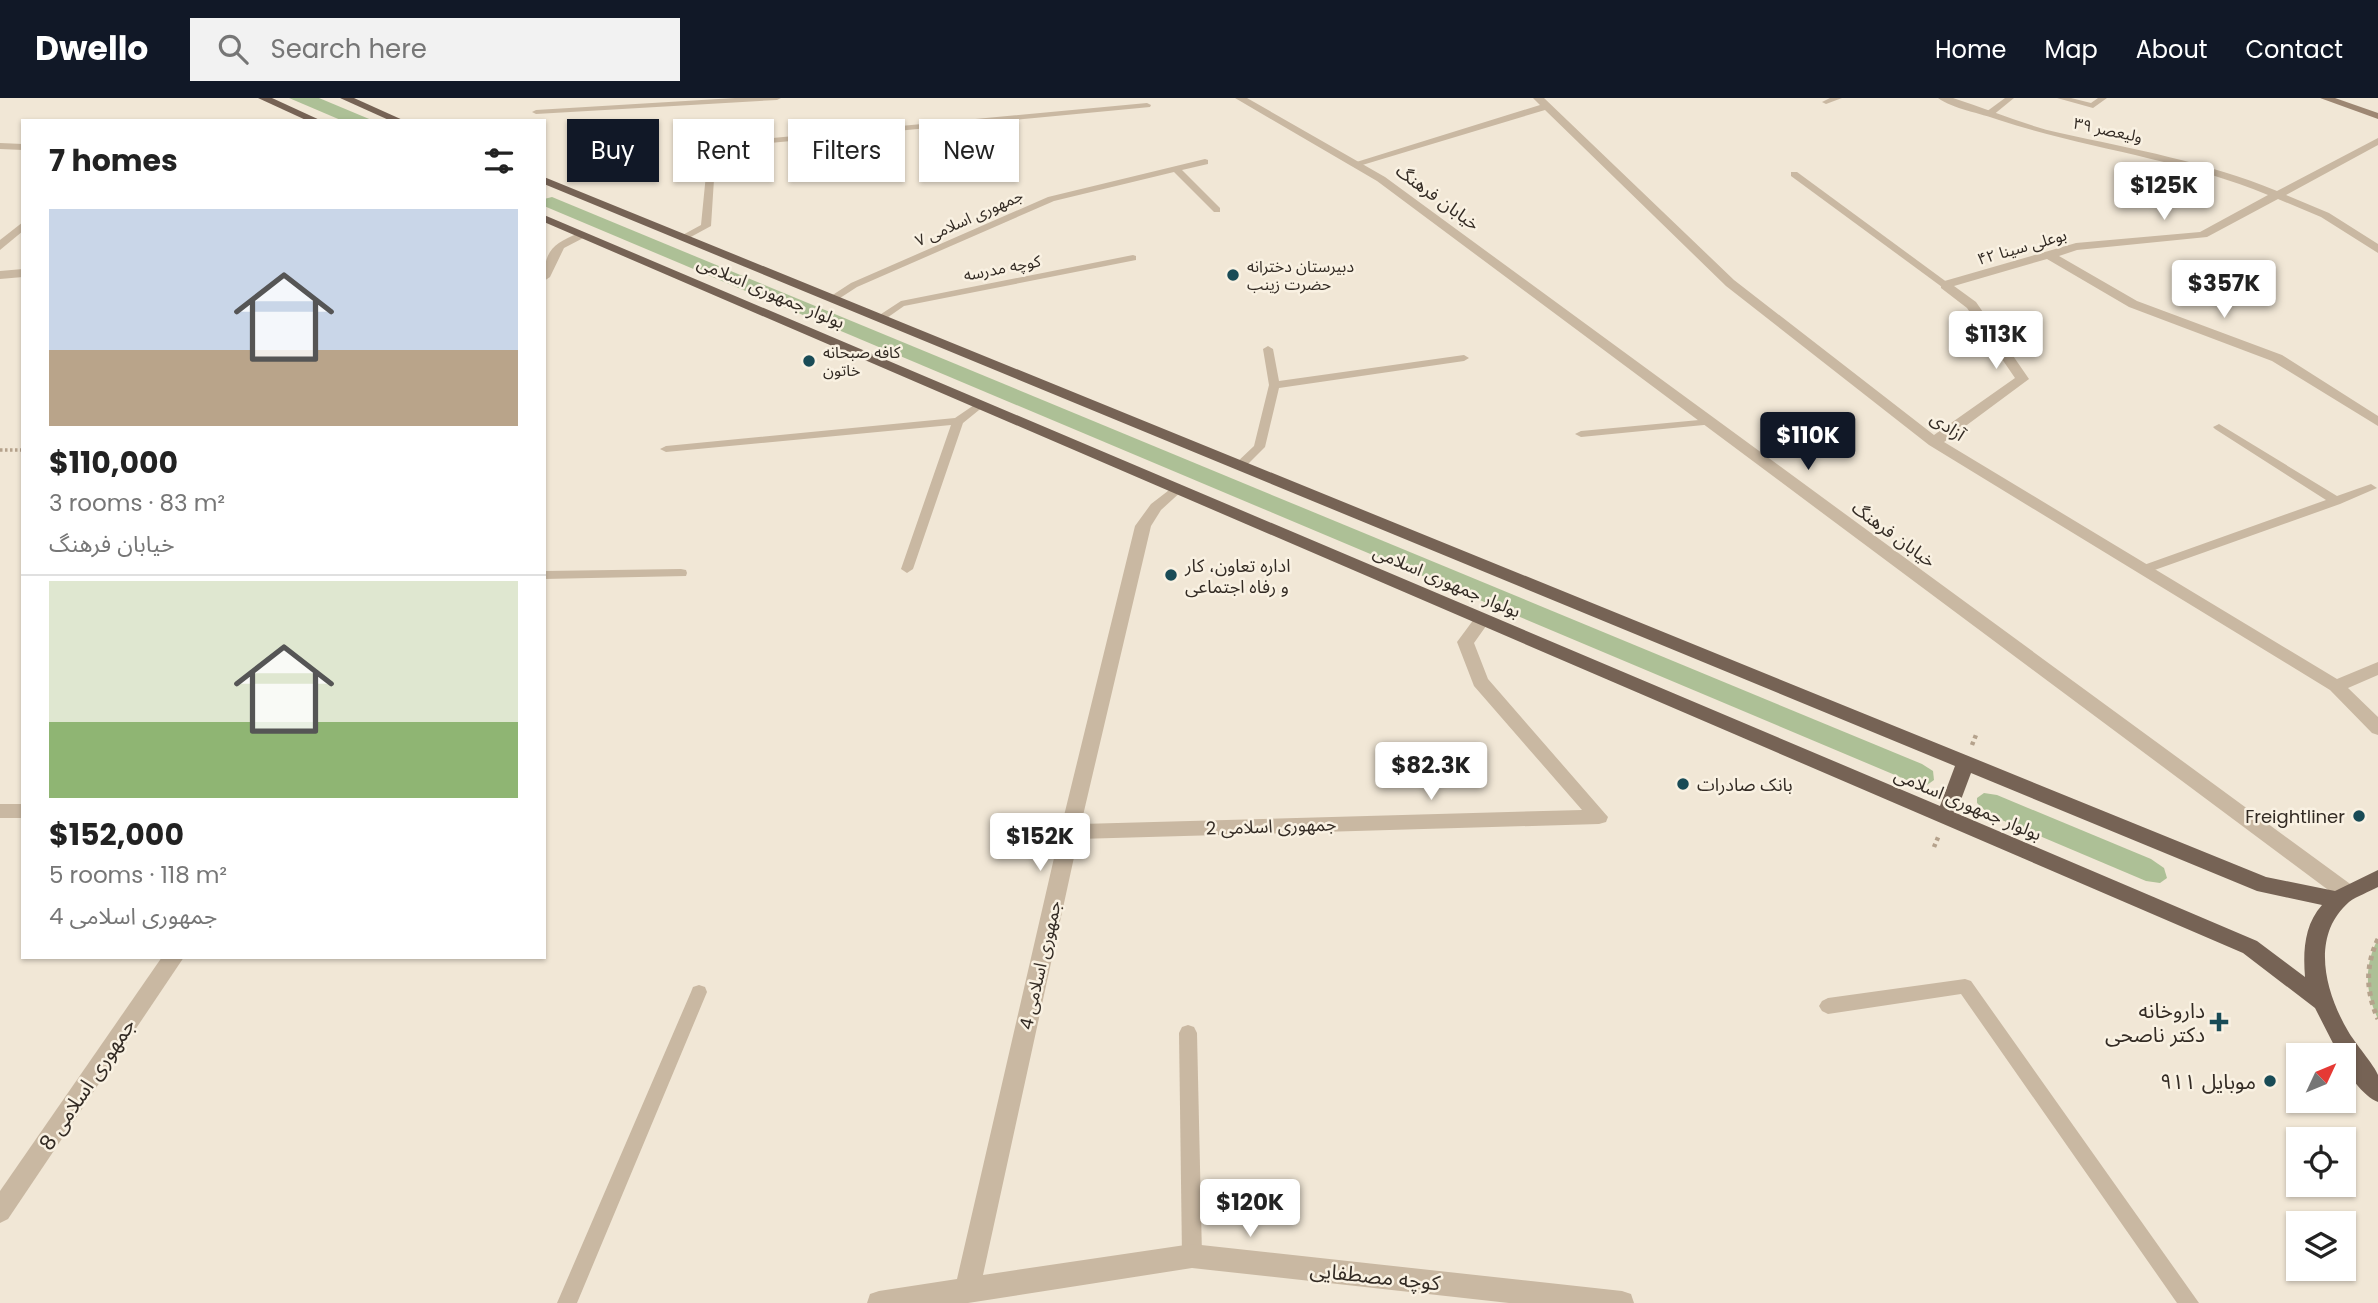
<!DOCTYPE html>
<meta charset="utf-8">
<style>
body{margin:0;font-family:Poppins,"Noto Sans Arabic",sans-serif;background:#f2f2f2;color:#222;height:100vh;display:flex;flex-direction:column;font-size:26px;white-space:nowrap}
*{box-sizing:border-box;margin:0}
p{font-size:23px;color:#767676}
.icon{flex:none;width:38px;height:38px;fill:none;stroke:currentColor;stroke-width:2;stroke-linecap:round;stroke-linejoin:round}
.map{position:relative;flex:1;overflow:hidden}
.sheet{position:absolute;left:21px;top:21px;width:525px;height:840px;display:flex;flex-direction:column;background:#fff;border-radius:0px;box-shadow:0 2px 5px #0004}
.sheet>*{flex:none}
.guide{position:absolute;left:567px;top:21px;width:665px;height:63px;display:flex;gap:14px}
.needle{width:46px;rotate:46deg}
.tools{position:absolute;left:2286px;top:945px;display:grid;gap:14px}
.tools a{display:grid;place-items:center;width:70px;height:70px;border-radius:0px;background:#fff;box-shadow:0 2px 5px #0004;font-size:35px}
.price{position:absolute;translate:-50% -60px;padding:0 16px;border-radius:7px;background:#fff;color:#222;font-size:23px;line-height:46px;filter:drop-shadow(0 2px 4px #0008)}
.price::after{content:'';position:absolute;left:50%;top:42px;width:21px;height:16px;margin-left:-10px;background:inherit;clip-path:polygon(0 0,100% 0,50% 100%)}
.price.on{background:#111827;color:#fff}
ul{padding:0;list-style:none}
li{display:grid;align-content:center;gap:14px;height:371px;padding:0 28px}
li+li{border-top:2px solid #e0e0e0}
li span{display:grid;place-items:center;height:217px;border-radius:0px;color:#555}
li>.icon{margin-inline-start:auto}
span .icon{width:126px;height:126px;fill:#fffc;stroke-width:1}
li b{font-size:30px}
h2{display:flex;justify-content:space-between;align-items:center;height:84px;padding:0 28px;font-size:30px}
.pill{padding:0 24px;border-radius:0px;background:#fff;box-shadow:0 2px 5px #0004;font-size:24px;line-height:63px}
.pill.on{background:#111827;color:#fff}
header{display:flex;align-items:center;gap:42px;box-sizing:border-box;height:98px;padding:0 35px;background:#111827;color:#fff}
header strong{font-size:33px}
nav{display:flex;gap:38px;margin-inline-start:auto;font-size:24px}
.search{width:490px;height:63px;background:#f2f2f2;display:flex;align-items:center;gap:18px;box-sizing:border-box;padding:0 24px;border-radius:0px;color:#767676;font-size:26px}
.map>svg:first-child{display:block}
</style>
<header>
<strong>Dwello</strong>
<div class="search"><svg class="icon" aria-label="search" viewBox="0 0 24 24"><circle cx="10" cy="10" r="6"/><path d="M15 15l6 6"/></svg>Search here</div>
<nav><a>Home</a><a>Map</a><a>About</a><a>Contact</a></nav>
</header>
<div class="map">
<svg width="2378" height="1205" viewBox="0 0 2378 1205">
<rect width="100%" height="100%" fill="#f1e7d6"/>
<!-- green -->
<g fill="#adc096">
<polygon points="289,0 319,0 374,23 343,23"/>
<polygon points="552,99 1922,666 1933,673 1934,682 1927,687 1914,685 544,108 544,101"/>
<polygon points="1984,695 1997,697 2151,761 2164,770 2167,780 2160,785 2146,783 1990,717 1977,705 1977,700"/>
<path d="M2378,841V921C2365,895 2364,866 2378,841Z"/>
</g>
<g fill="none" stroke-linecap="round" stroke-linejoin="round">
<!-- path-far2 -->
<polyline stroke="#b5a28c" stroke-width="3.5" stroke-dasharray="2.5 2.5" stroke-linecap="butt" points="0,352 23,352"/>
<!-- path-far1 -->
<g stroke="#b5a28c" stroke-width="4.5" stroke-dasharray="3.5 3.5" stroke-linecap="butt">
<polyline points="1972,647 1976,637"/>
<polyline points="1934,749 1939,737"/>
</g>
<!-- path -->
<path stroke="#b5a28c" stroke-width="5" stroke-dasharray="4.5 4.5" stroke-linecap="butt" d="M2378,841C2365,868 2366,894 2378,921"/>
<!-- service -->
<g fill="#c9b8a2" fill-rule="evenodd">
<polygon points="735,0 781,0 777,2 536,16 532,14 536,12"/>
<polygon points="1830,0 1842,0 1826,6 1822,4"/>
<polygon points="2005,0 2014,0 1992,18 1986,18 1986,14"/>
<polygon points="2057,0 2071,0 2091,5 2098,0 2107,0 2093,10"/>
<polygon points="1147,5 1151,7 1150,9 716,50 711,128 687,141 679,139 701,127 709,46"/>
<polygon points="1205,61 1208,62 1208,66 1182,72 1220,110 1220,114 1214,114 1174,74 1054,103 857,189 837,202 828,200 851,185 1048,99"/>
<polygon points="1791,74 1797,74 1948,185 1948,189 1942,189 1791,78"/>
<polygon points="1133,157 1136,158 1136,162 904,208 884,222 875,220 901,203"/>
<polygon points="1268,248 1273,251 1279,283 1464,257 1469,260 1464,263 1279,290 1265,349 1244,370 1240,371 1234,367 1254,348 1269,287 1263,251"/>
<polygon points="980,303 986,306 984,308 963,325 913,471 907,475 901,471 951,327 666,354 660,351 666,348 955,320"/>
<polygon points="1710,321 1714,322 1714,326 1581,339 1575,336 1581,333"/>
<polygon points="2219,326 2337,398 2371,386 2377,390 2340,406 2149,474 2141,474 2139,471 2141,468 2326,402 2215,331 2213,329"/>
<polygon points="681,471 686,472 687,475 686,478 544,481 544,473"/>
<polygon points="1965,881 1971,883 2199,1205 2177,1205 1961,896 1828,916 1822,913 1819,908 1822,903 1828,900"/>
<polygon points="699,887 705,889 707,894 577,1205 557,1205 691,894 693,889"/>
<polygon points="1188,927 1194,929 1197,935 1202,1158 1199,1165 1192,1168 1185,1165 1182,1158 1179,935 1182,929"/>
</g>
<!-- minor -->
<g fill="#c9b8a2" fill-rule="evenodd">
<path d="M1533,0H1544L1734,182L1934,337L2015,280L1967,210L1941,190V184L2076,145L2200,134L2268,97C2182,61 2087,51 1999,22C1980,15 1953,11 1938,0H1953C1988,11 2024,27 2060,35C2133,51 2207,64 2277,93L2378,40V47L2286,97L2329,115L2378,146V155L2321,119L2278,101L2207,139L2077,152L2059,158L2137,203L2282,257L2378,318V328L2272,263L2129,209L2047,161L1954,188L1976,204L2029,281L1944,344L2337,581L2378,564V577L2348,590L2378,619V637L2372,635L2330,592L1929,347L1726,188L1545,12L1359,68L1350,66L1540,7Z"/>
<polygon points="0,45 23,46 23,52 0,51"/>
<polygon points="23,124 23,133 0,152 0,142"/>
<path d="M579,135L589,137L564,150L550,179L544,183C544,152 553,146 579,135Z"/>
<polygon points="23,171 23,179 0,181 0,173"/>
<polygon points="1177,386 1184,391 1161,412 1151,428 1081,726 1582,712 1474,588 1457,544 1477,517 1483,515 1491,521 1474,545 1488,581 1608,719 1606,724 1599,726 1078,741 983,1177 1192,1146 1622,1193 1631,1196 1634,1205 1509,1205 1192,1170 968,1205 867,1205 870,1196 879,1193 957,1181 1060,734 1135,428 1151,406"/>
<rect x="0" y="706" width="23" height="14"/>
<polygon points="162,859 184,859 8,1121 0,1125 0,1093"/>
</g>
<!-- tertiary -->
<polygon fill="#c9b8a2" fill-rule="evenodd" points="1235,0 1247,0 1385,79 2353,788 2356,794 2353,800 2346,802 2339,800 1377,83"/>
<!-- secondary -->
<polygon fill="#9d8773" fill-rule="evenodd" points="2320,0 2335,0 2378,15 2378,21"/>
<!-- primary -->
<g fill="#766355" fill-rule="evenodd">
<polygon points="258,0 272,0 322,23 308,23"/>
<polygon points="340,0 354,0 405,23 391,23"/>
<path d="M544,79L2266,779L2335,793L2378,772V789C2369,794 2357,798 2349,804C2310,838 2325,894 2348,933C2354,944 2375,968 2378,977C2378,985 2378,997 2378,1004C2364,999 2343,973 2343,957H2339L2315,910L2243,855L544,124V117L1940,708L1955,668L544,86ZM1971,675L2257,793L2322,807C2304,827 2303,854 2305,879L2257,843L1956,715Z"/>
</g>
</g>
<!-- markers -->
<g fill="#194b56" stroke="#f9f1e2" stroke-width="2.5">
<circle cx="1233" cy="177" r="7"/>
<circle cx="809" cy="263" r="7"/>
<circle cx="1171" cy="477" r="7"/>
<circle cx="1683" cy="686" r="7"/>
<circle cx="2359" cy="718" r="7"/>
<path d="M2215.5 913.5h7v7h7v7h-7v7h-7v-7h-7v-7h7z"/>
<circle cx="2270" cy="983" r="7"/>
</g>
<g text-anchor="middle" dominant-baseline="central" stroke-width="5" stroke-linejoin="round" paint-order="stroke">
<!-- far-street labels -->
<g font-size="16" fill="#332b24" stroke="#f9f1e2">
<text transform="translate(2108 32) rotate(12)">ولیعصر ۳۹</text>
<text transform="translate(969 120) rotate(-24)">جمهوری اسلامی ۷</text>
<text transform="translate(2022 149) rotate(-16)">بوعلی سینا ۴۲</text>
<text transform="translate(1002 170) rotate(-11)">کوچه مدرسه</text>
</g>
<!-- far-poi labels -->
<g font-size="16" fill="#332b24" stroke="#f9f1e2" text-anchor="start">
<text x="1247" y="168">دبیرستان دخترانه<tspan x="1247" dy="18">حضرت زینب</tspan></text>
<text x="823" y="254">کافه صبحانه<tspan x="823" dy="18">خاتون</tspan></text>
</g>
<!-- street labels -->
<g font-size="18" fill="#332b24" stroke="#f9f1e2">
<text transform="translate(1438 99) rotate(36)">خیابان فرهنگ</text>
<text transform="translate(771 194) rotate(23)">بولوار جمهوری اسلامی</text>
<text transform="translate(1948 328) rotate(34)">آزادی</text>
<text transform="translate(1894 436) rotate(36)">خیابان فرهنگ</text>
<text transform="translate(1447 483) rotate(23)">بولوار جمهوری اسلامی</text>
<text transform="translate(1968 706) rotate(23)">بولوار جمهوری اسلامی</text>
<text transform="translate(1271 728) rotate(-2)">جمهوری اسلامی 2</text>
<text transform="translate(1040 867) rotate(-77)">جمهوری اسلامی 4</text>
</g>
<!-- poi labels -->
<g font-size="18" fill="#332b24" stroke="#f9f1e2" text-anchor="start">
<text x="1185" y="467">اداره تعاون، کار<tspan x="1185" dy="21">و رفاه اجتماعی</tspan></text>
<text x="1697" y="686">بانک صادرات</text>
<text x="2345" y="718" text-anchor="end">Freightliner</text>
</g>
<!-- near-poi labels -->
<g font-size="21" fill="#332b24" stroke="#f9f1e2" text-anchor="end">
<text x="2205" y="912">داروخانه<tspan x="2205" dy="24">دکتر ناصحی</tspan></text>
<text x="2256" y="983">موبایل ۹۱۱</text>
</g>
<!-- near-street labels -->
<g font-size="21" fill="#332b24" stroke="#f9f1e2">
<text transform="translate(87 986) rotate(-56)">جمهوری اسلامی 8</text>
<text transform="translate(1375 1178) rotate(6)">کوچه مصطفایی</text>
</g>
</g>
</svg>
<div class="tools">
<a><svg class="needle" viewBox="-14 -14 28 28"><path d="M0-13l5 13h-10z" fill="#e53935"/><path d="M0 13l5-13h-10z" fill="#767676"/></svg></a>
<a><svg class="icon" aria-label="locate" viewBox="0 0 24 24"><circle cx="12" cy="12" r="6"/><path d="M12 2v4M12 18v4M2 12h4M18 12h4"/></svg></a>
<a><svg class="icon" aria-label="layers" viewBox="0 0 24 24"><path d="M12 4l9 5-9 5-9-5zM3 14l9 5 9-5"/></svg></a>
</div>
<b class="price" style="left:2164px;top:124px">$125K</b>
<b class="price" style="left:2224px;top:222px">$357K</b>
<b class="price" style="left:1996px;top:273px">$113K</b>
<b class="price on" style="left:1808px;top:374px">$110K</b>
<b class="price" style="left:1431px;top:704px">$82.3K</b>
<b class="price" style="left:1040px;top:775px">$152K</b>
<b class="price" style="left:1250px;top:1141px">$120K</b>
<div class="guide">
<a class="pill on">Buy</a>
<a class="pill">Rent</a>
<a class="pill">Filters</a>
<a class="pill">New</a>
</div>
<section class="sheet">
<h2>7 homes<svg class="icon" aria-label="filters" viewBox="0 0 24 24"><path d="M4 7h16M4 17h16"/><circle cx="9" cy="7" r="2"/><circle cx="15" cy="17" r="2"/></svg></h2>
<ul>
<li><span style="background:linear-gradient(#c9d6e8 65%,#b9a48a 0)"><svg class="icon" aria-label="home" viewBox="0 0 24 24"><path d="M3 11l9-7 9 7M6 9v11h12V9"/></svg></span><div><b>$110,000</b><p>3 rooms · 83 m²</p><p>خیابان فرهنگ</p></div></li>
<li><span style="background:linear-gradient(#dfe7d0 65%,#8fb573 0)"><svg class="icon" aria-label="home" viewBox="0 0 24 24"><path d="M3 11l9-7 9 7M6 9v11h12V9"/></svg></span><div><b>$152,000</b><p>5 rooms · 118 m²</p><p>جمهوری اسلامی 4</p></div></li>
</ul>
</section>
</div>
